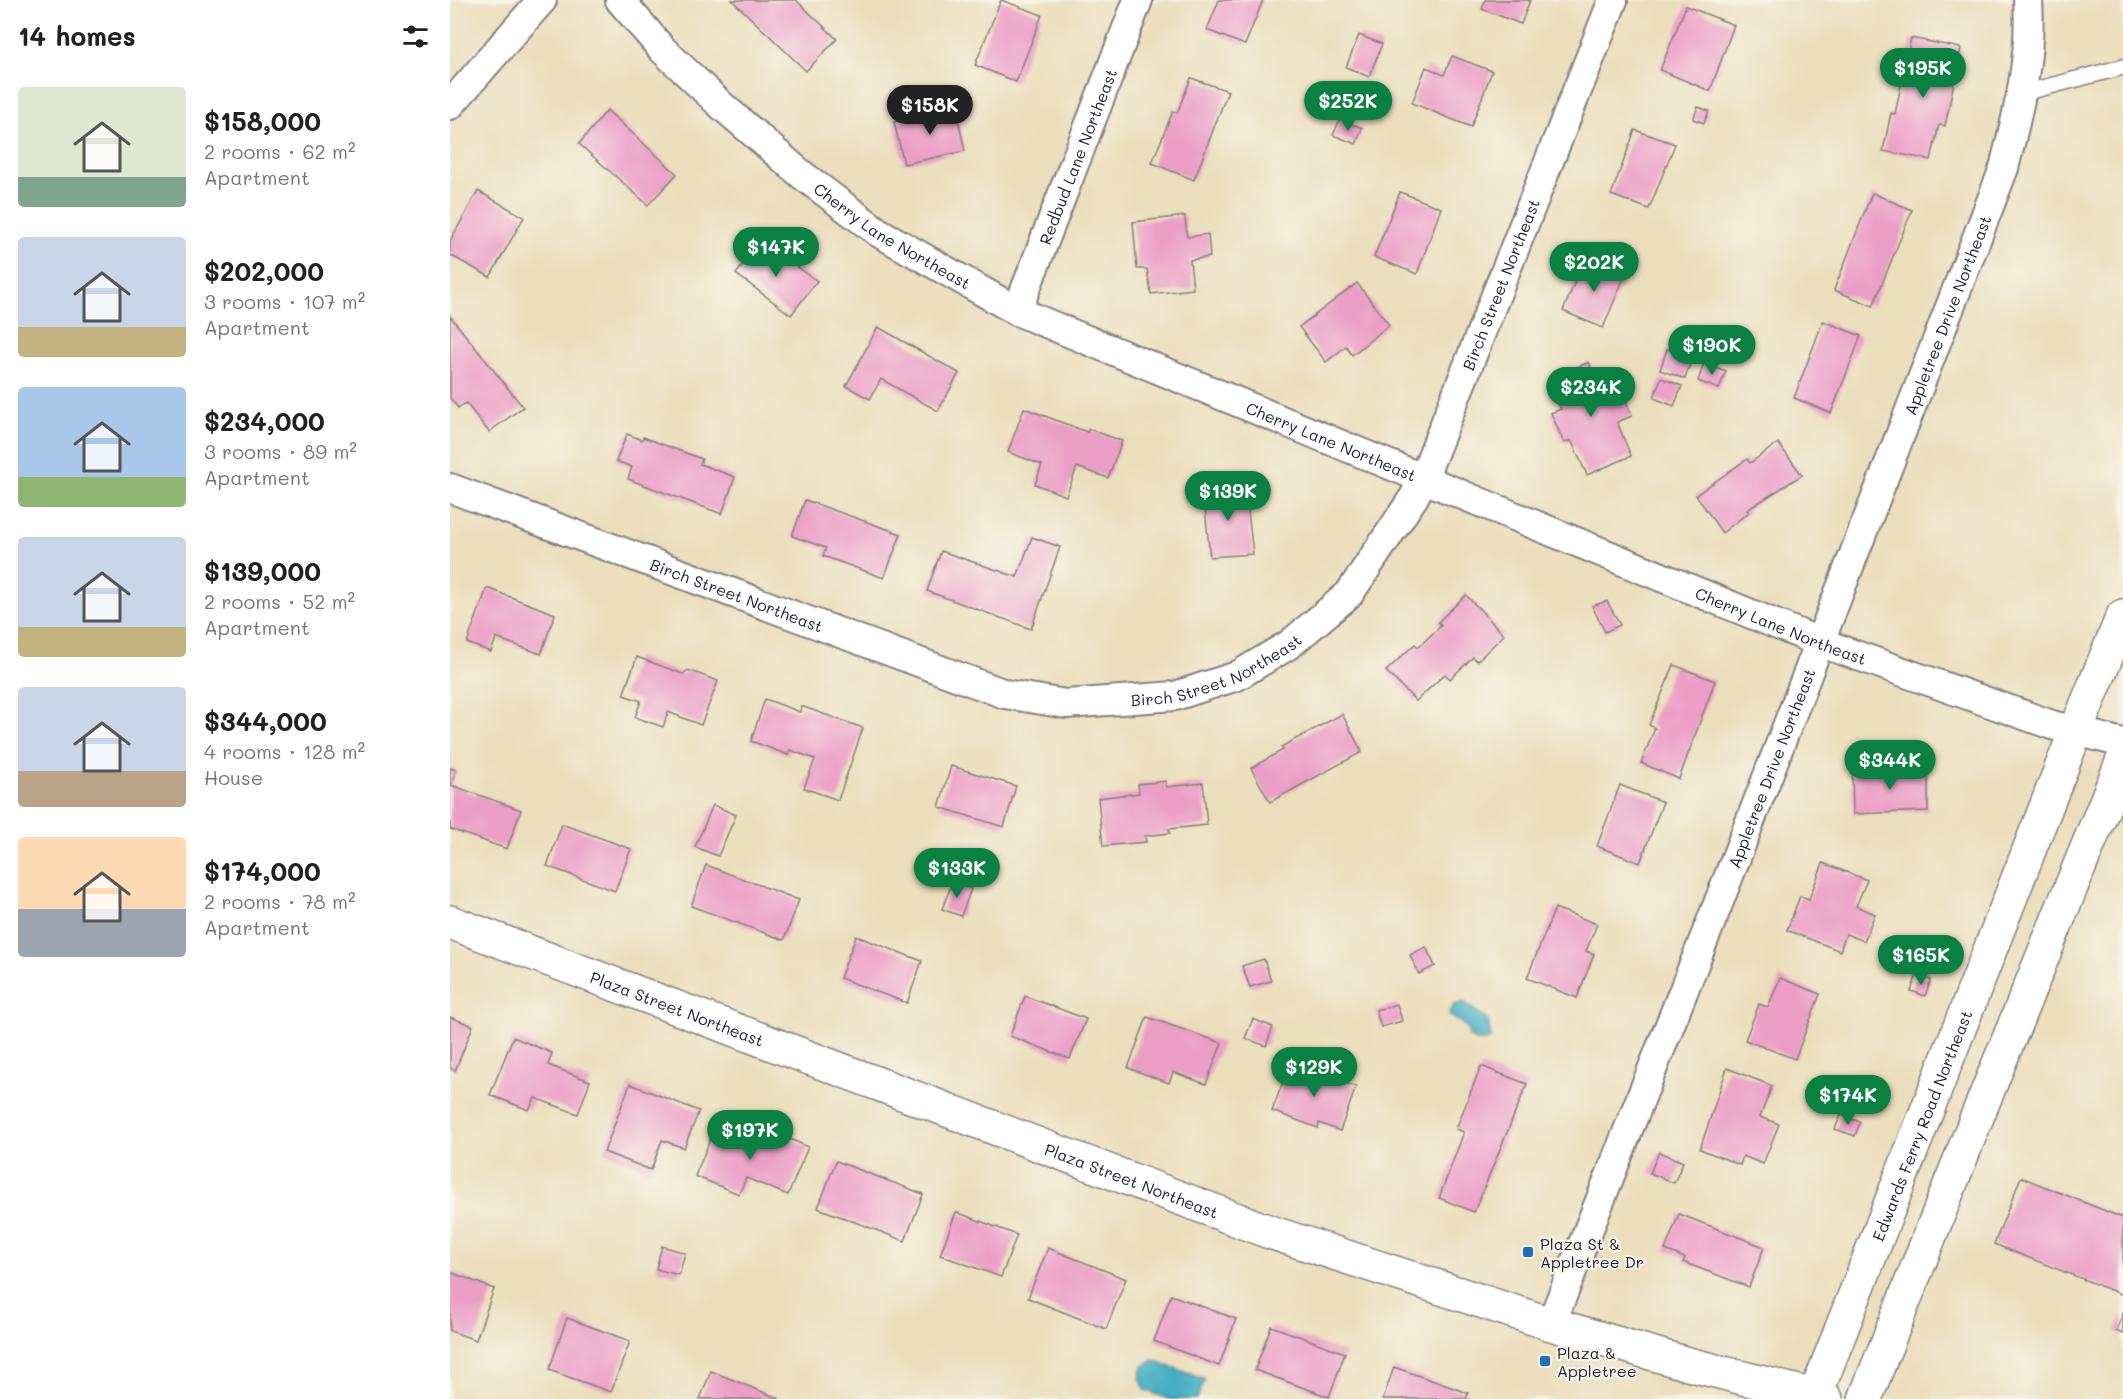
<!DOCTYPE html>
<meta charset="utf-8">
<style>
body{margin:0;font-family:Mali,sans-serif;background:#f6f6f6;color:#202124;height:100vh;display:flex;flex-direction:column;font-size:22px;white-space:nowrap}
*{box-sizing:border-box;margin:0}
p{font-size:20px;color:#757577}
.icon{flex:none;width:33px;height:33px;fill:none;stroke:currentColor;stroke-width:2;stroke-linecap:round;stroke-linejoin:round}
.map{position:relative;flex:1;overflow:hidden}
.sheet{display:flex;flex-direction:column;background:#fff;width:450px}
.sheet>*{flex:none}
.price{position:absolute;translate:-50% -51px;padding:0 14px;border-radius:21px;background:#0b8043;color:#fff;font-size:20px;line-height:39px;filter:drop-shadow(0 2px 3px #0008)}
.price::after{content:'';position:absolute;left:50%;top:36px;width:18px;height:14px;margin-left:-9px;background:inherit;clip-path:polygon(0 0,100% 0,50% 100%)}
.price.active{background:#222;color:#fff}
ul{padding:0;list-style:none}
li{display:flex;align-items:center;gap:18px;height:150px;padding:0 18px}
li span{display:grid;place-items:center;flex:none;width:168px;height:120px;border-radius:6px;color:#555}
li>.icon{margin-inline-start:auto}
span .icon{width:72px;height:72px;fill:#fffc;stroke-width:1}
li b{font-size:26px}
h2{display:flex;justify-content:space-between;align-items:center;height:72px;padding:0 18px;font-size:26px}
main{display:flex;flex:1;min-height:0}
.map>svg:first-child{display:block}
</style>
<main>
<section class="sheet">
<h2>14 homes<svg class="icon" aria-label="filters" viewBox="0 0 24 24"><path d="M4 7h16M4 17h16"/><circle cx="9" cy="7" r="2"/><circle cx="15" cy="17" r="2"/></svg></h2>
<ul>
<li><span style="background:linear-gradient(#dfe7d0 75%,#7fa58c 0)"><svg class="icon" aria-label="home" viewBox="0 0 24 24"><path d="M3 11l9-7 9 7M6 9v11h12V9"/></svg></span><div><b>$158,000</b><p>2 rooms · 62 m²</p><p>Apartment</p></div></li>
<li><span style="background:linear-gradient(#c9d6e8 75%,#c2b280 0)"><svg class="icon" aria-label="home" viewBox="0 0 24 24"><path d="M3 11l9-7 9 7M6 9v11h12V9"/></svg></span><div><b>$202,000</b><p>3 rooms · 107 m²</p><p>Apartment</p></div></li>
<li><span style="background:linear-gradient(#a9c7e8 75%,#8fb573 0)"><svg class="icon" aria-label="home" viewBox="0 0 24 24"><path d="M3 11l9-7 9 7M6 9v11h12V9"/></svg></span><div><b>$234,000</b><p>3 rooms · 89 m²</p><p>Apartment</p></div></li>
<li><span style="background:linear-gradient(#c9d6e8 75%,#c2b280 0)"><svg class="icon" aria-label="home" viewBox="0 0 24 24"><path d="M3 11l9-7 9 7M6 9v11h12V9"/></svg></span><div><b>$139,000</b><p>2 rooms · 52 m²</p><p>Apartment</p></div></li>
<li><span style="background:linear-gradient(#c9d6e8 70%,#b9a48a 0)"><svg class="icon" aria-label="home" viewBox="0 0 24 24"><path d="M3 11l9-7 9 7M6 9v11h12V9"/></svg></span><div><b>$344,000</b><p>4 rooms · 128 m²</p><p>House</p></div></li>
<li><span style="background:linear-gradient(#ffd9b3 60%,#9aa5b1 0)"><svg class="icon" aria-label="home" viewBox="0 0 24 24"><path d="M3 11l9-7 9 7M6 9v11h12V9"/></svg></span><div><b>$174,000</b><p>2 rooms · 78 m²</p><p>Apartment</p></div></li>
</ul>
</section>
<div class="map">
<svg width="1673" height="1399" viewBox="0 0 1673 1399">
<rect width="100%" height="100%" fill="#f7f3e8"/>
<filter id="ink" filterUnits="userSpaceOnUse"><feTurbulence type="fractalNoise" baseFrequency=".0167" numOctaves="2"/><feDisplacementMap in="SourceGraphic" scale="12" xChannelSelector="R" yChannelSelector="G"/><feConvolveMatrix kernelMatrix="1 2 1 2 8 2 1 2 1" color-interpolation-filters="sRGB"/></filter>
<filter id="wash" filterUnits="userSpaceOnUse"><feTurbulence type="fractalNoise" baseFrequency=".008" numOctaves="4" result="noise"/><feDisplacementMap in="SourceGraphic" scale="24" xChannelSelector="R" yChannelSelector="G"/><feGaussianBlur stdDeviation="1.35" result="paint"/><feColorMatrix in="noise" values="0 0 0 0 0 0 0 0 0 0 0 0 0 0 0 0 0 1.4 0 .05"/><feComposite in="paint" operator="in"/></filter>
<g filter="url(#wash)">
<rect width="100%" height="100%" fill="#ebdebc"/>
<!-- water -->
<g fill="#43adc2" stroke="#32687e" stroke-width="1.5">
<polygon points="1014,1002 1038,1021 1041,1038 1036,1041 1025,1041 1019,1036 1018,1028 999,1015 1004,1005"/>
<polygon points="704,1360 755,1380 747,1399 719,1399 695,1390 690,1377 693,1366"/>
</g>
<g id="blocks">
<!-- building -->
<g fill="#eb9fc6">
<polygon points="282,0 346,0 387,39 356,71"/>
<polygon points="551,0 592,15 566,82 525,65"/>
<polygon points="769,0 813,0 795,45 757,30"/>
<polygon points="1035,0 1080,0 1071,24 1032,9"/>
<polygon points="1236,6 1284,25 1260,91 1210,70"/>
<polygon points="909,35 932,44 919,77 896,67"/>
<polygon points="1461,38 1511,48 1495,126 1489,125 1481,160 1433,151 1441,113 1445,114"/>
<polygon points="1002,56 1042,71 1021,127 962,103 976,67 994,75"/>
<polygon points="741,78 778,91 744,180 702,163 723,111 727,113"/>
<polygon points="1248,107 1259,111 1254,123 1243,119"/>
<polygon points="506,109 515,151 454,164 444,122"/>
<polygon points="157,110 227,174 198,205 129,144"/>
<polygon points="890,119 912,128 906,144 883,135"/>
<polygon points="1185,130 1225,144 1199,209 1161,195"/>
<polygon points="28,191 74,217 40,277 0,255 0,241"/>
<polygon points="950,192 991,208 967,274 924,257"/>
<polygon points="1422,193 1462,210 1423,306 1384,290"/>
<polygon points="735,216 737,237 758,234 760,257 740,260 743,289 701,294 697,269 687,269 683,222"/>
<polygon points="311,241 367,281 341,315 286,274"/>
<polygon points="1134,259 1175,275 1153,328 1113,311"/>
<polygon points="907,283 939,325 902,355 896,346 876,362 849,327"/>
<polygon points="0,316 73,407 39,432 16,403 8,408 0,398"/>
<polygon points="1373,321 1411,336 1381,413 1344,398"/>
<polygon points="428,327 509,373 488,411 431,379 420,399 396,386"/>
<polygon points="1217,349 1242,358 1235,379 1210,370"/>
<polygon points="1139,362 1152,393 1170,385 1182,416 1167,422 1181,456 1137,475 1121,440 1114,443 1101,413 1111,409 1098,380"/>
<polygon points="1254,363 1276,371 1269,389 1248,381"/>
<polygon points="1211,378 1232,386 1224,406 1204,398"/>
<polygon points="574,408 637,432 639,429 672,441 658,478 627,467 616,496 585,484 592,465 558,452"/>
<polygon points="177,434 192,440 193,437 252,459 250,464 285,477 272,514 178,479 182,467 166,461"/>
<polygon points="1328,443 1352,475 1297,510 1299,512 1272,533 1246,495 1297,459 1300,463"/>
<polygon points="795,485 803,554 760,557 753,490"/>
<polygon points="355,500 451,534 434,578 373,556 376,548 342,536"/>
<polygon points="582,537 610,547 581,629 477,591 491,551 567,577"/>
<polygon points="37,588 105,614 91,654 46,638 41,652 17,643"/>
<polygon points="1016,595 1054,635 1027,661 1023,657 1000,679 995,674 966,701 936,671 965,644 968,647 991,626 988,622"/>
<polygon points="1157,601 1170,625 1155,632 1142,606"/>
<polygon points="187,657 233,674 238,670 268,681 251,725 218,712 213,727 185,717 191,701 173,695"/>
<polygon points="1224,665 1265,681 1229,779 1191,763 1205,728 1199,725"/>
<polygon points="315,699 350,712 351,706 413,728 388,800 354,788 365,759 340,750 338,755 301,741"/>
<polygon points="892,714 912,752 820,802 801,768 833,750 831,747"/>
<polygon points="501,766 566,786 554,827 489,807"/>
<polygon points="0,768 7,770 1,785 71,810 57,849 0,829"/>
<polygon points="1458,769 1478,770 1478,811 1403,814 1402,770"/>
<polygon points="716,781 716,787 753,783 757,825 719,829 720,833 695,836 696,842 653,846 648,798 689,793 688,784"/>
<polygon points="1170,785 1213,802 1190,863 1147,846"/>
<polygon points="263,805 286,815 268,856 245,847"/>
<polygon points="112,824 181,849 165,891 97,866"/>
<polygon points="1373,863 1417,880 1406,906 1425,914 1414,941 1396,934 1390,951 1337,930 1350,896 1359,899"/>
<polygon points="256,865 349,900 334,940 241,906"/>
<polygon points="503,881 521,889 511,916 492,909"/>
<polygon points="1105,908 1147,924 1136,951 1144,954 1127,998 1077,978"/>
<polygon points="406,936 472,961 457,1003 390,978"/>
<polygon points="976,947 985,966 969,974 960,955"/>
<polygon points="814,959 821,981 800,987 792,966"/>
<polygon points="1467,975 1481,980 1475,996 1461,991"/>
<polygon points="1330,978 1370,994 1345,1059 1295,1040 1309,1004 1318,1007"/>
<polygon points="575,996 636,1019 620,1059 560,1036"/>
<polygon points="947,1004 952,1021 931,1027 926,1010"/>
<polygon points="0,1017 23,1026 5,1071 0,1068"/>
<polygon points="697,1017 772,1043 756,1084 723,1072 719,1083 678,1068"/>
<polygon points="803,1019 823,1027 816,1046 795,1038"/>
<polygon points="63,1037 102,1053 98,1065 140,1081 128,1114 85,1098 79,1110 40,1095"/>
<polygon points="840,1063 906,1087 890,1131 869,1123 868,1128 822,1111"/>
<polygon points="1031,1066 1077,1084 1024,1212 989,1198 1014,1132 1006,1129"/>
<polygon points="1277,1068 1322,1086 1310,1117 1329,1124 1313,1164 1293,1156 1290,1165 1250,1149"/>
<polygon points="180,1084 249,1111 234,1148 212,1140 201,1170 154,1152"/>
<polygon points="1391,1115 1410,1122 1405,1136 1385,1129"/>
<polygon points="267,1123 321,1146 326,1133 358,1147 338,1195 296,1178 289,1194 245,1176"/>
<polygon points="1209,1152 1233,1162 1224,1183 1200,1173"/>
<polygon points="386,1161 473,1194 455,1241 368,1208"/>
<polygon points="1571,1177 1673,1218 1673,1295 1544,1244"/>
<polygon points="506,1212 567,1235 551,1277 490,1255"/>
<polygon points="1229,1214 1314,1247 1299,1287 1233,1262 1235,1258 1215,1250"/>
<polygon points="212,1246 235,1253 229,1275 206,1269"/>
<polygon points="598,1248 676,1279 656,1329 578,1298"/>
<polygon points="0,1272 44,1289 26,1340 0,1331"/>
<polygon points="721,1295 786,1319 769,1366 704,1341"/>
<polygon points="1673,1313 1673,1334 1666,1331"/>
<polygon points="117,1318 180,1341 161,1392 99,1370"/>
<polygon points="821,1326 895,1353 879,1397 805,1370"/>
<polygon points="944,1367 1018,1393 1016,1399 933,1399"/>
<polygon points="261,1371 330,1399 250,1399"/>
</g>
</g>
</g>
<g filter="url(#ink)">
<use href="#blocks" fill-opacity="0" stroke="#86807c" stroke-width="1.5"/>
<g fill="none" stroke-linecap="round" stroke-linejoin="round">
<defs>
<polyline id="service" points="1573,93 1673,67"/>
<g id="minor">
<path id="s1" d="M170,0L212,49L271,105L351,174L428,232L567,311L1369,642L1602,725L1673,743"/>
<polyline points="0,105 92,0"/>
<path id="s2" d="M567,311L688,0"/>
<path id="s3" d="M0,488L555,694L616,704L725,696L787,676L840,644L899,594L964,497L973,479L1163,0"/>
<path id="s4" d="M1101,1324L1268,904L1554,168C1568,112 1582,58 1578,0"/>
</g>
<g id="secondary">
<path id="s5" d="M0,922L817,1231L1101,1324L1238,1364L1376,1399"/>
<path id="s6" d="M1364,1399L1625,733L1673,616"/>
<polyline points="1415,1399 1527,1117 1673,760"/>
</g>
</defs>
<!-- service casing -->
<use href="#service" stroke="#86807c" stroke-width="18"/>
<!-- minor casing -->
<use href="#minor" stroke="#86807c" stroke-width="32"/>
<!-- secondary casing -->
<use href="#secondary" stroke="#86807c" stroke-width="36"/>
<!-- service -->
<use href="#service" stroke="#fff" stroke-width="15"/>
<!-- minor -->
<use href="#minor" stroke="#fff" stroke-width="28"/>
<!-- secondary -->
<use href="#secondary" stroke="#fff" stroke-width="33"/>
</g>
</g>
<!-- markers -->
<g fill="#1f6fb2" stroke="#f7f3e8" stroke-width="2">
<rect x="1072" y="1246" width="12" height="12" rx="3"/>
<rect x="1089" y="1355" width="12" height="12" rx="3"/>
</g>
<g text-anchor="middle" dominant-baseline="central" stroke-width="4.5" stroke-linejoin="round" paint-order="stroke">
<!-- street labels -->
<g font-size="16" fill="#22223b" stroke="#f7f3e8">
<text stroke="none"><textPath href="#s2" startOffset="166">Redbud Lane Northeast</textPath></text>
<text stroke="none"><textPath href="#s1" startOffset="362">Cherry Lane Northeast</textPath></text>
<text stroke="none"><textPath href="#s3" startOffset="1314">Birch Street Northeast</textPath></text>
<text stroke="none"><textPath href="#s4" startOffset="1084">Appletree Drive Northeast</textPath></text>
<text stroke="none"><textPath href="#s1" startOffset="848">Cherry Lane Northeast</textPath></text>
<text stroke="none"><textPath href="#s3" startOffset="306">Birch Street Northeast</textPath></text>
<text stroke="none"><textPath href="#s1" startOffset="1334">Cherry Lane Northeast</textPath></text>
<text stroke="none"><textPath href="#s3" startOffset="810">Birch Street Northeast</textPath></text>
<text stroke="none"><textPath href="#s4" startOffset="598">Appletree Drive Northeast</textPath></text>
<text stroke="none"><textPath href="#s5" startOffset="243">Plaza Street Northeast</textPath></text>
<text stroke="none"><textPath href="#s6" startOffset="294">Edwards Ferry Road Northeast</textPath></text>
<text stroke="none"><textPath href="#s5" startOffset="729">Plaza Street Northeast</textPath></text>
</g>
<!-- poi labels -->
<g font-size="16" fill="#22223b" stroke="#f7f3e8" text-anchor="start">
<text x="1090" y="1243">Plaza St &amp;<tspan x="1090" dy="18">Appletree Dr</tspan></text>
<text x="1107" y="1352">Plaza &amp;<tspan x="1107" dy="18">Appletree</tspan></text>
</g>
</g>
</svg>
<b class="price" style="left:1473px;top:99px">$195K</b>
<b class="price" style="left:898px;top:132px">$252K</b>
<b class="price active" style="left:480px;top:136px">$158K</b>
<b class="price" style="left:326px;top:278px">$147K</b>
<b class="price" style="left:1144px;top:293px">$202K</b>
<b class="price" style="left:1262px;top:376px">$190K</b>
<b class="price" style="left:1141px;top:418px">$234K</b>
<b class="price" style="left:778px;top:522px">$139K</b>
<b class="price" style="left:1440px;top:791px">$344K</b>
<b class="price" style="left:507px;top:899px">$133K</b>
<b class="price" style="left:1471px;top:986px">$165K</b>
<b class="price" style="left:864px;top:1098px">$129K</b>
<b class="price" style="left:1398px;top:1126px">$174K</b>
<b class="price" style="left:300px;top:1161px">$197K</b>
</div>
</main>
